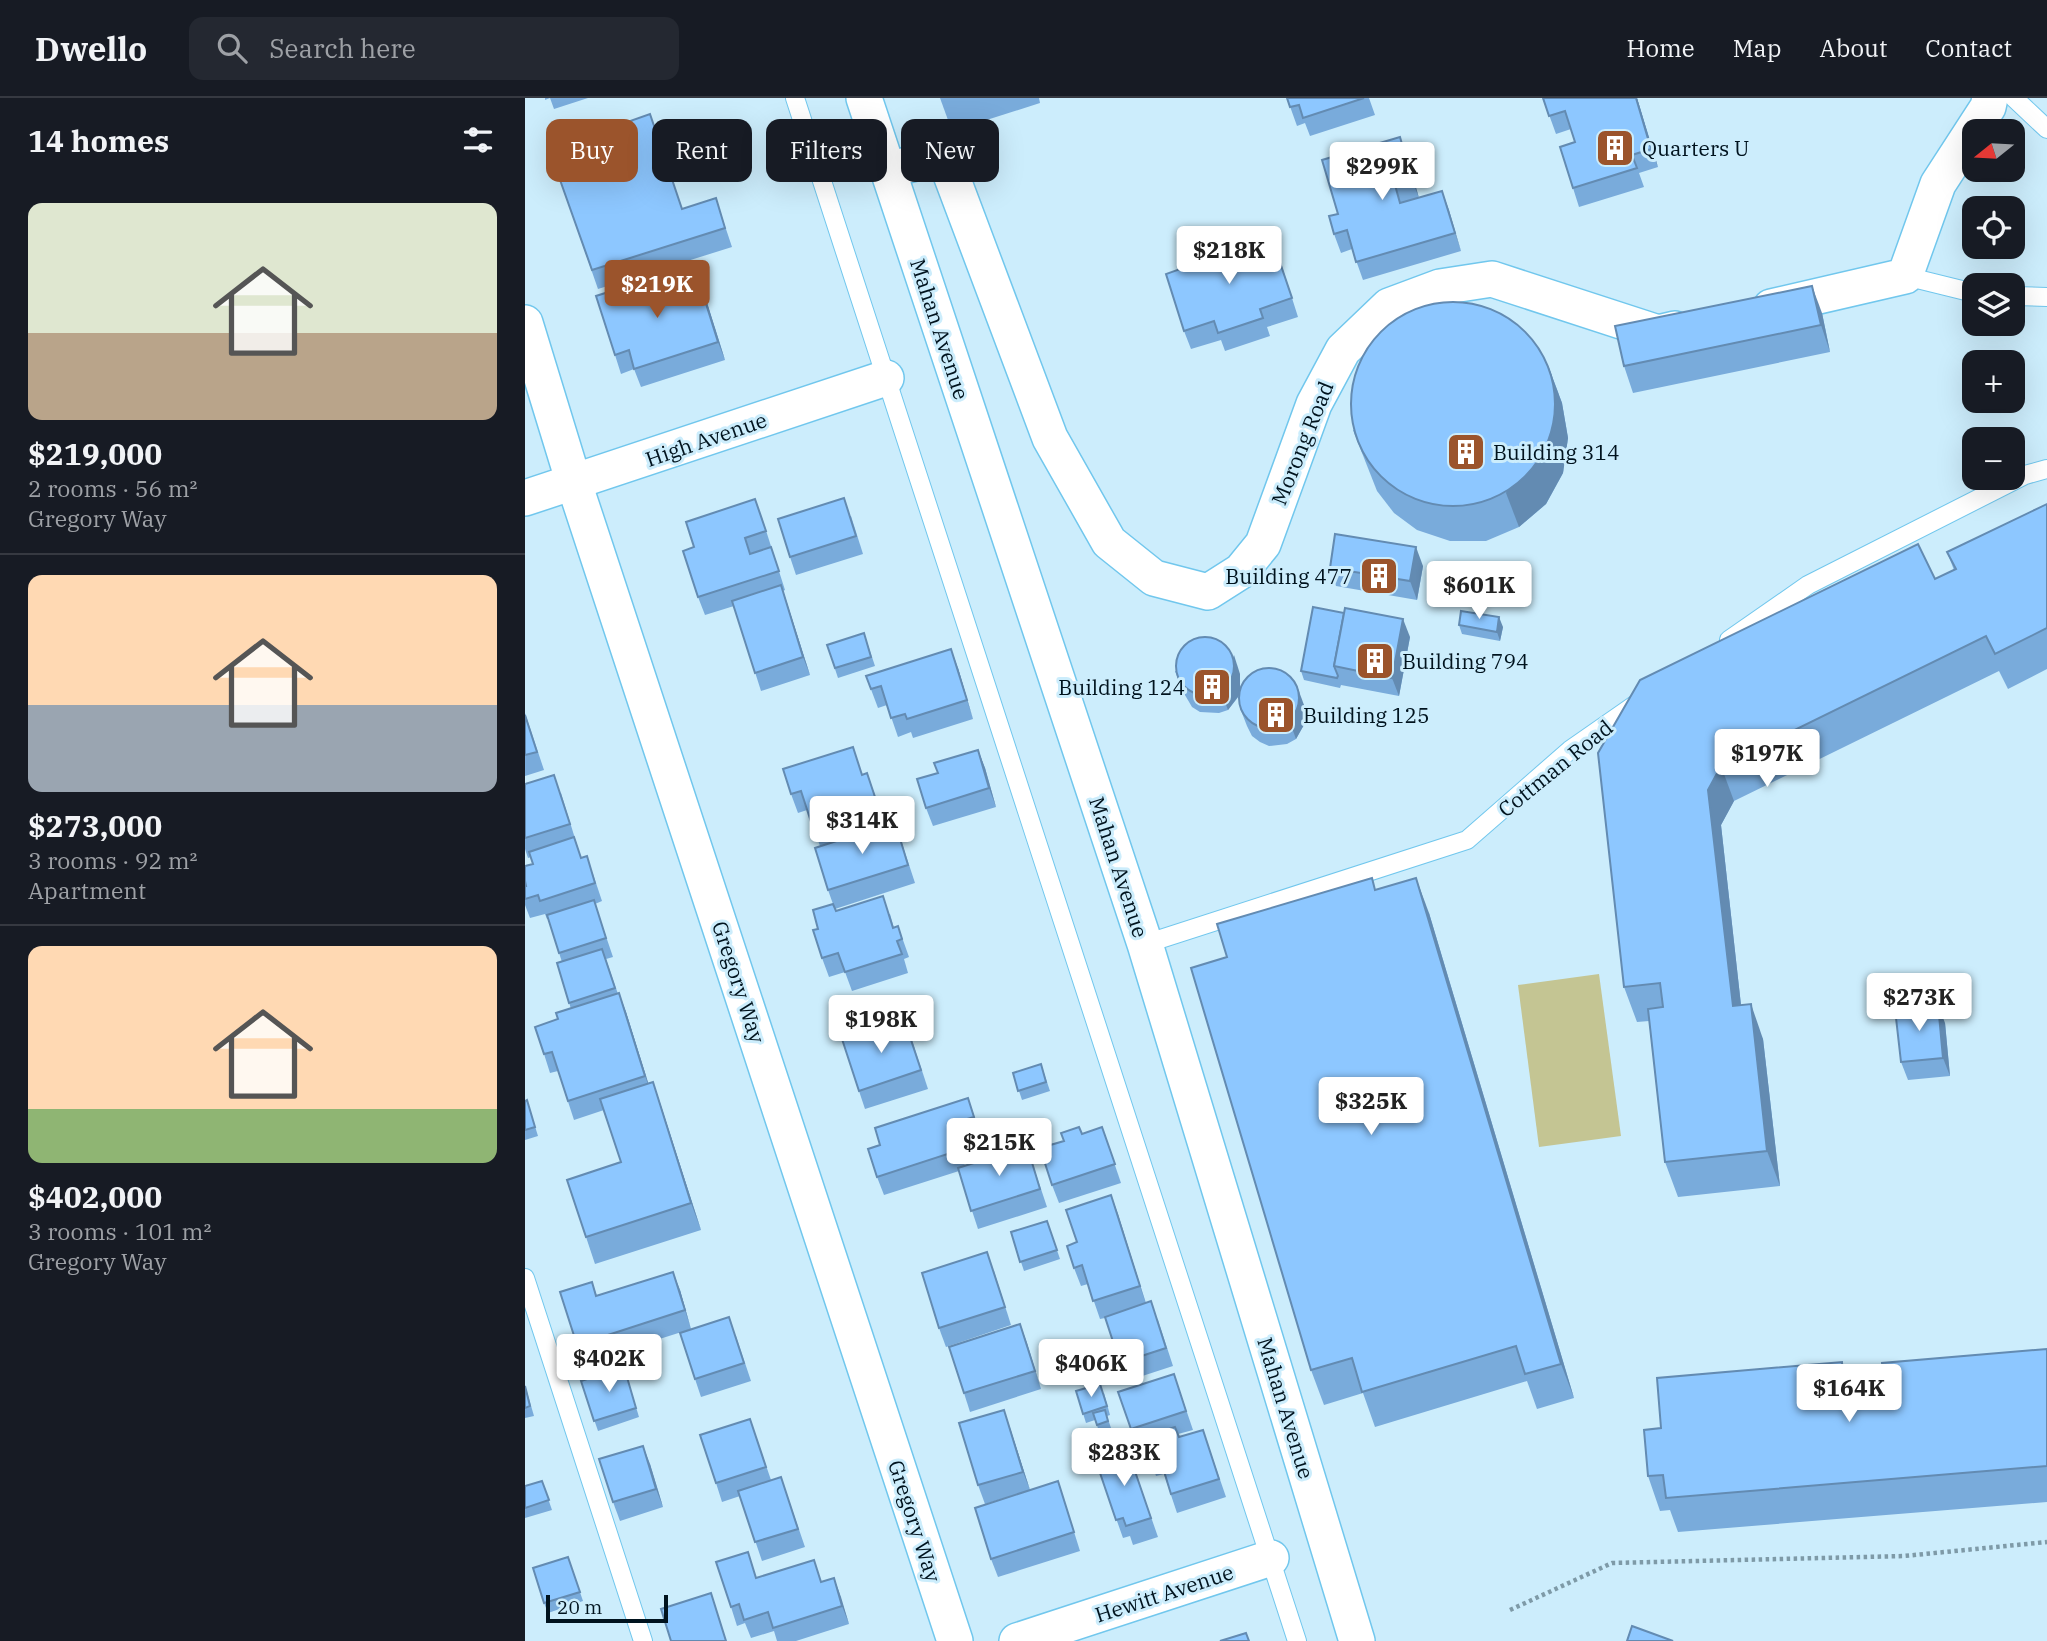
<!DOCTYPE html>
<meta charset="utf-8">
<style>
body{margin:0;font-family:"IBM Plex Serif",serif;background:#242831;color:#f1f3f6;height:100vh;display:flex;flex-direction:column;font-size:26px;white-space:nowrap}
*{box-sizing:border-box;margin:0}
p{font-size:23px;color:#9ea1a6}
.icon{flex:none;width:38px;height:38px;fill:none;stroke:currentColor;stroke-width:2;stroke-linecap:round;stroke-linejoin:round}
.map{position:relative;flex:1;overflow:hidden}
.panel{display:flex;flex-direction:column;background:#171b24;width:525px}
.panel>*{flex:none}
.banner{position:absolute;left:21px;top:21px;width:665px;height:63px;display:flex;gap:14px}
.needle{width:46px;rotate:252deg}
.controls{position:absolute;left:1437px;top:21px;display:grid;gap:14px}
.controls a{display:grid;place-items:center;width:63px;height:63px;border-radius:14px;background:#171b24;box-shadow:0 7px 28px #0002;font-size:35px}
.scale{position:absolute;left:21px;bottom:18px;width:122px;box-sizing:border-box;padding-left:7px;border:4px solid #00131e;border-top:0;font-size:19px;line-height:24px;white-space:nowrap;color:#00131e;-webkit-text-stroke:5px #ccedfc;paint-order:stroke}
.price{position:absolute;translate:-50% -60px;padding:0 16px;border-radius:7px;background:#fff;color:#222;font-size:23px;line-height:46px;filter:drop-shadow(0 2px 4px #0008)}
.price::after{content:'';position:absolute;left:50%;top:42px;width:21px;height:16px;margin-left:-10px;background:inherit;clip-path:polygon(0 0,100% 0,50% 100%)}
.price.current{background:#9b542c;color:#fff}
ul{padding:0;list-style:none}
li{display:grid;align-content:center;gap:14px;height:371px;padding:0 28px}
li+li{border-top:2px solid #363941}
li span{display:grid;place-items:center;height:217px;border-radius:14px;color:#555}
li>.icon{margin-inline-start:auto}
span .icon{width:126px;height:126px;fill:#fffc;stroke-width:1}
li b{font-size:30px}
h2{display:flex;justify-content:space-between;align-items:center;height:84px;padding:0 28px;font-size:30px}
.pill{padding:0 24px;border-radius:14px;background:#171b24;box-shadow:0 7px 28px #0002;font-size:24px;line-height:63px}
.pill.current{background:#9b542c;color:#fff}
header{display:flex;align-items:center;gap:42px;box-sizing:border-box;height:98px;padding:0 35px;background:#171b24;border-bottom:2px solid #363941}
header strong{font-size:33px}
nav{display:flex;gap:38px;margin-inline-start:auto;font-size:24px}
.search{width:490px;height:63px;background:#242831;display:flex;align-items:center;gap:18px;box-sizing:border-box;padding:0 24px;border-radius:14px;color:#9ea1a6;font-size:26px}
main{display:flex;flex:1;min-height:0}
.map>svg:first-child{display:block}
</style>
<header>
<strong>Dwello</strong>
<div class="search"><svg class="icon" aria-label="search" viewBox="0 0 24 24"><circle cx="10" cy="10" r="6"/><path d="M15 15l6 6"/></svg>Search here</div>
<nav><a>Home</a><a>Map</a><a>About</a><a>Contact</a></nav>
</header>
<main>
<section class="panel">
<h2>14 homes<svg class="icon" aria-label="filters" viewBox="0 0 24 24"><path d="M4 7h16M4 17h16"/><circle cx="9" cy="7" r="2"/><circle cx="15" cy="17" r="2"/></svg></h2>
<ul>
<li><span style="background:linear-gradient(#dfe7d0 60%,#b9a48a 0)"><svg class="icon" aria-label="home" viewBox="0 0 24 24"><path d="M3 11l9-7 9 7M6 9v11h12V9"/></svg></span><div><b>$219,000</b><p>2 rooms · 56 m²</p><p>Gregory Way</p></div></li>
<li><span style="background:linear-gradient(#ffd9b3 60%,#9aa5b1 0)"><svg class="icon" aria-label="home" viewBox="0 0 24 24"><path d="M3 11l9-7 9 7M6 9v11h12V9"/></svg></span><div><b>$273,000</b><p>3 rooms · 92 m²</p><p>Apartment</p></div></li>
<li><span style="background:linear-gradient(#ffd9b3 75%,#8fb573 0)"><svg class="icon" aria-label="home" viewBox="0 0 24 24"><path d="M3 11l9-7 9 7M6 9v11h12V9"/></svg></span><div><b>$402,000</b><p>3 rooms · 101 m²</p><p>Gregory Way</p></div></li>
</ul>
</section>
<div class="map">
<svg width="1522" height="1543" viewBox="0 0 1522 1543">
<rect width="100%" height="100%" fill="#ccedfc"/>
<!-- green -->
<polygon fill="#c4c593" points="1074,876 1096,1038 1014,1049 993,887"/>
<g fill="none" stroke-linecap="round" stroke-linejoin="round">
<defs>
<g id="service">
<polyline points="270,0 772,1543"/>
<polyline points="1489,0 1522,31"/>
<polyline points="1380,178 1449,195"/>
<polyline points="1488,198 1522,199"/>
<polyline points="1204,542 1283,487 1500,377 1522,371"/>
<polyline points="620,846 942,742 1045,652 1114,604"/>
<polyline points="0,1180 118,1543"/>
</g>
<g id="minor">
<polyline points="339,0 620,846 832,1543"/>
<polyline points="362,72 419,58 525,340 584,444 629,480 683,494 716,473 738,446 789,306 818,252 864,208 915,189 967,181 1133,235 1150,231"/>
<polyline points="1246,209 1380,178 1413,86 1463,9 1465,0"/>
<polyline points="0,225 49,385 430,1543"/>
<polyline points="0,400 361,280"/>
<polyline points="492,1543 746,1460"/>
</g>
</defs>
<!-- service casing -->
<use href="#service" stroke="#71c7ed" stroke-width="20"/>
<!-- minor casing -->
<use href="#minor" stroke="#71c7ed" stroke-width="38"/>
<!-- path -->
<polyline stroke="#7e9aa7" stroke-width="4.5" stroke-dasharray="3.5 3.5" stroke-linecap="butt" points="985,1512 1087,1465 1379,1458 1522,1444"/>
<!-- service -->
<use href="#service" stroke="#fff" stroke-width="18"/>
<!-- minor -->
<use href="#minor" stroke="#fff" stroke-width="35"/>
</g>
<!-- wall -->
<g fill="#79abdb">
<polygon points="20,0 63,0 29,11 25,0 20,2"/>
<polygon points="415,0 514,0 515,5 427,33"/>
<polygon points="762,0 844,0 850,17 785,38 780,25 772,28"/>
<polygon points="1018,0 1112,0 1133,69 1114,75 1119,89 1054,109 1048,90 1050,44 1046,31 1031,36"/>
<polygon points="125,16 157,111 197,119 207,149 73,191 29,65 93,45"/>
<polygon points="875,39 882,58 894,100 917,93 936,153 838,182 827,151 816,155 809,136 813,116"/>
<polygon points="731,146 754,159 773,219 742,229 745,238 700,253 696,242 666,251 659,233 661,169 682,165 709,156"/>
<polygon points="121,193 179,195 200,262 116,289 109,271 96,276 90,257"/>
<polygon points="1297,215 1305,254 1108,295 1099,268"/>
<polygon points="1024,270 1037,305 1043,340 1038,375 1021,406 994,429 961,443 925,443 892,432 869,415 852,393 828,332"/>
<polygon points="1522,406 1522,571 1483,591 1474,573 1209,703 1196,727 1216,907 1238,941 1255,1088 1153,1099 1140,1064 1124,923 1112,924 1099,889 1115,582 1410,481 1429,472 1422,454"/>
<polygon points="326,418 338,456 271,477 265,459"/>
<polygon points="237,420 260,492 258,493 285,577 236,593 209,508 180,517 173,499 169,449"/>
<polygon points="898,468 892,502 811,488 805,470"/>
<polygon points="934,527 978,529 975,543 937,536"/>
<polygon points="339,535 350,568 313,580 302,547"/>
<polygon points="885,539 874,598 816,587 815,590 779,582 776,573"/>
<polygon points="433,570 448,621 388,640 386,634 373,639 362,607 353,610 341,578"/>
<polygon points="650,573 715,576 715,592 779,607 780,625 771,641 762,646 744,648 735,644 727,638 722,628 715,610 714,598 703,612 694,615 675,614 667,609 657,592"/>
<polygon points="0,615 19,672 0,678"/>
<polygon points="453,652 460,670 471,709 408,728 401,710 413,675"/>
<polygon points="338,676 349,694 360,728 370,724 390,785 310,811 311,813 365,816 369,830 373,828 384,859 379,861 383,875 327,893 320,874 304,879 297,860 293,831 308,806 303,792 295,748 282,712 273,715 266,696"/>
<polygon points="0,686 36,695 56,760 68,776 77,803 70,806 88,859 81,861 93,896 101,914 123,985 128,984 137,1011 176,1132 70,1166 61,1139 96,1064 79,1012 49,1022 33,973 25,975 19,956 33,921 46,911 32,865 37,864 23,821 22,821 20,816 5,820 0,807 0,788 1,788 8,766 6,759 3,760 0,751"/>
<polygon points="851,792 904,815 1049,1300 1012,1311 1002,1283 850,1329 838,1295 799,1307 786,1272 702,859"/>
<polygon points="1420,925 1425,978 1383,982 1376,964"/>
<polygon points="387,942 403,991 340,1011 334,993"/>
<polygon points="516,966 525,993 497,1002 488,975"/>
<polygon points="443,1000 456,1037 446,1041 451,1057 438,1061 440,1068 508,1067 522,1109 453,1131 434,1073 359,1097 352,1079 355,1047"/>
<polygon points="0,1003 5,1012 13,1038 0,1042"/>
<polygon points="577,1029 596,1085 534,1105 527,1087 539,1043"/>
<polygon points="586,1097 621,1205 633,1222 648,1268 602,1283 580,1220 575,1221 563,1186 556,1188 549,1170 552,1144"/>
<polygon points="522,1123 535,1161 499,1173 486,1134"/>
<polygon points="469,1173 486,1227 421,1249 414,1230"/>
<polygon points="67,1184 72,1198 155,1192 166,1231 59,1265 52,1247"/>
<polygon points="495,1226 516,1291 445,1314 439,1295"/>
<polygon points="211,1238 226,1283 176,1299 170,1281"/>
<polygon points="1522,1251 1522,1404 1153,1434 1145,1412 1135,1413 1123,1378 1136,1330 1327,1291 1360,1287"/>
<polygon points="649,1276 668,1332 653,1336 654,1339 678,1332 701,1399 652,1415 639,1376 631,1378 621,1347 612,1350 606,1331"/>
<polygon points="102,1279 114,1319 73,1333 56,1283"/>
<polygon points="0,1287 9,1318 0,1320"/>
<polygon points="551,1293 579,1295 585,1317 582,1318 587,1333 575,1336 570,1322 561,1325"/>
<polygon points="225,1321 246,1382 256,1379 280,1449 237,1463 215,1398 197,1404 191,1385"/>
<polygon points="485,1330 505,1392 460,1406 453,1387"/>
<polygon points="602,1350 633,1439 608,1447 605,1438 598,1440 574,1372 582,1370"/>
<polygon points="125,1366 138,1409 95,1423 88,1404"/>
<polygon points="17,1383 27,1412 0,1420 0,1388"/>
<polygon points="539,1402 555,1453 473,1479 466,1461"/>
<polygon points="43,1459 58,1503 23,1515 19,1505"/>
<polygon points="232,1480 297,1484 309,1480 324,1526 271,1543 252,1543 249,1533 226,1540 220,1525 212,1528 206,1509"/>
</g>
<!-- shaded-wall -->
<g fill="#638bb2">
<polygon points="1111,0 1112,0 1133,69 1126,51"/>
<polygon points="875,39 882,58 894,100 887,82"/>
<polygon points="917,93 924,112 936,153 930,135"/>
<polygon points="172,177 179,195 200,262 193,244"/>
<polygon points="1287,188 1297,215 1305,254 1296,227"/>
<polygon points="1024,270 1037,305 1043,340 1038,375 1021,406 994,429 981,395"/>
<polygon points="891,449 898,468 892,502 885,483"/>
<polygon points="256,487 262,505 285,577 278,559"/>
<polygon points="974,519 978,529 975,543 972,534"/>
<polygon points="878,521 885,539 874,598 867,580"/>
<polygon points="426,551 433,570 448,621 442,602"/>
<polygon points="709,557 715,576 715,596 703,612 696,593"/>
<polygon points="772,588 779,607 780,625 771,641 764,622"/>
<polygon points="453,652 460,670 471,709 464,690"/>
<polygon points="1196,668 1209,703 1196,727 1220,943 1208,908 1183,692"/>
<polygon points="891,780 904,815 1049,1300 1036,1266"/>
<polygon points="94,895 101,914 127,997 120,978"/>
<polygon points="1226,906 1238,941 1255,1088 1242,1053"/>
<polygon points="1413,906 1420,925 1425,978 1418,960"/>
<polygon points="128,984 137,1011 176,1132 166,1105"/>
<polygon points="586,1097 593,1116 621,1206 615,1188"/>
<polygon points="148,1174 155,1192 166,1231"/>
<polygon points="495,1226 502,1245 516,1291 510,1273"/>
<polygon points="1317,1264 1330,1299 1319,1291"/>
<polygon points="479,1312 485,1330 505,1392 498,1374"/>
<polygon points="118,1348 125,1366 138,1409 131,1391"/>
<polygon points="309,1480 316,1499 324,1526 317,1508"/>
</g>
<!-- building -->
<g fill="#8dc7ff" stroke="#638bb2" stroke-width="2">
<polygon points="762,0 839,0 778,20 774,7 765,9"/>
<polygon points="1018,0 1111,0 1126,51 1107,57 1112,70 1048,90 1035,49 1050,44 1040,13 1024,18"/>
<polygon points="125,16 157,111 191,100 200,130 67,172 29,65 93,45 88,29"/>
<polygon points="875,39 887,82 870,87 875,105 917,93 930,135 831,164 822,132 809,136 804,118 813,116 797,62"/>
<polygon points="728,136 731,146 747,141 767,200 735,211 738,220 693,235 689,223 659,233 641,176 661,169 658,161 678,154 681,165 709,156 704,143"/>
<polygon points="172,177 193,244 109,271 104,252 90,257 71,198 118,183 121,193"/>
<polygon points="1287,188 1296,227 1099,268 1090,228"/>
<circle cx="928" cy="306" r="102"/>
<polygon points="319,400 331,438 265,459 253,421"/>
<polygon points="230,401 241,433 220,440 225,456 246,449 254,473 173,499 158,453 169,449 161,424"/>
<polygon points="1522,406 1522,530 1470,556 1461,538 1196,668 1183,692 1208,908 1226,906 1242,1053 1140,1064 1123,911 1138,909 1135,885 1099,889 1073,655 1115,582 1393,446 1410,481 1431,471 1422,454"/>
<polygon points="810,436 891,449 885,483 805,470"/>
<polygon points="256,487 278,559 230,575 207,503"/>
<polygon points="788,509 819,515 809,568 813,578 812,580 776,573"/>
<polygon points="820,510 878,521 867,580 809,568"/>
<polygon points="936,513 974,519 972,534 934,527"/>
<polygon points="339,535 346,559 310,570 302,547"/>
<circle cx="680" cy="568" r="29"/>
<polygon points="426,551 442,602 382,621 380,616 366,620 356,588 346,591 341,578"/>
<circle cx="744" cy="600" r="30"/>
<polygon points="0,617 12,654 0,657"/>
<polygon points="328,649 337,677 342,675 355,714 322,724 320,719 288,730 276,693 266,696 258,671"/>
<polygon points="453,652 464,690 401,710 392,681 413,675 409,665"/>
<polygon points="29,677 45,726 0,740 0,686"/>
<polygon points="370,724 383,767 303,792 290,750"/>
<polygon points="49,739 56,760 62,758 70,785 15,803 13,797 0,801 0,788 1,788 0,783 0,768 8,766 4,754"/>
<polygon points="847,780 850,792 891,780 1036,1266 1000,1276 991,1248 837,1294 827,1260 786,1272 666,870 702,859 692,826"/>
<polygon points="358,798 368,830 373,828 377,841 372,843 377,856 320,874 313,855 297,860 288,832 293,831 288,812 308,806 311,813"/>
<polygon points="69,802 81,840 34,855 22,817"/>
<polygon points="77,851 90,890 44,905 32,865"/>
<polygon points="94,895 120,978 43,1003 27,954 19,956 10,929 33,921 31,915"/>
<polygon points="1413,906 1418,960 1376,964 1370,911"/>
<polygon points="380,924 396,972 334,993 316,938 343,929 345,935"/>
<polygon points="516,966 521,984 493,993 488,975"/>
<polygon points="128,984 166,1105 61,1139 42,1082 96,1064 75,1001"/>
<polygon points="443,1000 449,1019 439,1022 444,1038 431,1042 435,1052 352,1079 343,1051 355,1047 350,1030"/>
<polygon points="2,1002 10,1029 0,1032 0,1003"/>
<polygon points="554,1029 557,1036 577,1029 590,1066 527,1087 515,1050 539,1043 536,1035"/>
<polygon points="502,1048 515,1091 446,1113 433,1070"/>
<polygon points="586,1097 615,1188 568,1203 557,1167 549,1170 542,1148 552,1144 541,1112"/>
<polygon points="522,1123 532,1152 495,1164 486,1134"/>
<polygon points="462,1154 480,1209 414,1230 397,1175"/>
<polygon points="148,1174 160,1212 52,1247 35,1194 67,1184 71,1198"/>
<polygon points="626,1203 641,1250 595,1265 580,1219"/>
<polygon points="204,1219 219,1265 170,1281 155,1235"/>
<polygon points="495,1226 510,1273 439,1295 424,1249"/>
<polygon points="1522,1251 1522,1368 1141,1400 1138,1377 1123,1378 1119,1332 1136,1330 1132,1280 1317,1264 1319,1291 1360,1287 1357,1265"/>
<polygon points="99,1269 111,1310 69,1323 56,1283"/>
<polygon points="649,1276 661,1313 606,1331 593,1294"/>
<polygon points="575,1286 582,1308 558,1316 551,1293"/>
<polygon points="0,1288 5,1308 0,1310"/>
<polygon points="479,1312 498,1374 453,1387 434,1325"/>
<polygon points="580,1312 583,1323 572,1327 568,1315"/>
<polygon points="225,1321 241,1369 191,1385 175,1337"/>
<polygon points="650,1329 654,1339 678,1332 694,1381 646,1396 634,1357 624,1360 618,1339"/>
<polygon points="118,1348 131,1391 88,1404 74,1361"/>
<polygon points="602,1350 626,1420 601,1428 598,1420 591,1422 574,1372 582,1370 578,1357"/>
<polygon points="256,1379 273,1431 230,1444 213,1393"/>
<polygon points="17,1383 24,1402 0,1410 0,1388"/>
<polygon points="533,1383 549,1434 466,1461 450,1410"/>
<polygon points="223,1454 231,1480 289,1462 296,1484 309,1480 317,1508 248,1530 243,1514 219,1522 214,1506 206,1509 191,1464"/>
<polygon points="43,1459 55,1494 19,1505 8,1470"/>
<polygon points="186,1495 201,1543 146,1543 136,1511"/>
<polygon points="1107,1528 1148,1543 1102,1543"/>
<polygon points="721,1535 724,1543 695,1543"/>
</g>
<!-- icons -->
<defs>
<symbol id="building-square" viewBox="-11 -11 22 22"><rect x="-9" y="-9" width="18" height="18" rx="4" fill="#9b542c" stroke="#ccedfc"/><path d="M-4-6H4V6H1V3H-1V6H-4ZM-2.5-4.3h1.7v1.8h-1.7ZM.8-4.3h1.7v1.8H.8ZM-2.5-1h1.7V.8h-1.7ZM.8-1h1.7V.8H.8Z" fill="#fff"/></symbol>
</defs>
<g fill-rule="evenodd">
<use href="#building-square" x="1068" y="28" width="44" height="44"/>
<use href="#building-square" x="919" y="332" width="44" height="44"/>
<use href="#building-square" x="832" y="456" width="44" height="44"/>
<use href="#building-square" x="828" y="541" width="44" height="44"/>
<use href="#building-square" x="665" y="567" width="44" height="44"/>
<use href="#building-square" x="729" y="595" width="44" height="44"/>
</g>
<g text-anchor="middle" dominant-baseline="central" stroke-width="6" stroke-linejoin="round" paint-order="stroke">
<!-- poi labels -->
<g font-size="21" fill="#00131e" stroke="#ccedfc" text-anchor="start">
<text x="1117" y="50">Quarters U</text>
<text x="968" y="354">Building 314</text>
<text x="827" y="478" text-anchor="end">Building 477</text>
<text x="877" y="563">Building 794</text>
<text x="660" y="589" text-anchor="end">Building 124</text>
<text x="778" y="617">Building 125</text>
</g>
<!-- street labels -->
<g font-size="21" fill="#00131e" stroke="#ccedfc">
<text transform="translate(415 231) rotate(72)">Mahan Avenue</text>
<text transform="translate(181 341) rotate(-19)">High Avenue</text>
<text transform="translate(777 345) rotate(-68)">Morong Road</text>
<text transform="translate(1030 670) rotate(-39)">Cottman Road</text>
<text transform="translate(594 769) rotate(72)">Mahan Avenue</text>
<text transform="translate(214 884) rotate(72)">Gregory Way</text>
<text transform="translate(761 1310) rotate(73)">Mahan Avenue</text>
<text transform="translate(390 1423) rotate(72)">Gregory Way</text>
<text transform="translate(639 1495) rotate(-18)">Hewitt Avenue</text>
</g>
</g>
</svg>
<div class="controls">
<a><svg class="needle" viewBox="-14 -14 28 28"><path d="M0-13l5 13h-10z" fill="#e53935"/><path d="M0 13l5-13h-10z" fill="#9ea1a6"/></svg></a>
<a><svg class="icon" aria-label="locate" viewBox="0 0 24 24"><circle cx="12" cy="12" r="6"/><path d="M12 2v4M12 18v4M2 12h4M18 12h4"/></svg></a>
<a><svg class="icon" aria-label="layers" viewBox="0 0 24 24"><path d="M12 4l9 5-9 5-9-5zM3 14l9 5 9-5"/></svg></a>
<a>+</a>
<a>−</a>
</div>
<div class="scale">20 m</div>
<b class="price" style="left:857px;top:104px">$299K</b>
<b class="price" style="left:704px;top:188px">$218K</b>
<b class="price current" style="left:132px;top:222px">$219K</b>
<b class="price" style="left:954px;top:523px">$601K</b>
<b class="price" style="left:1242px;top:691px">$197K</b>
<b class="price" style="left:337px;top:758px">$314K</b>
<b class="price" style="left:1394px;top:935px">$273K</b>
<b class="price" style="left:356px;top:957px">$198K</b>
<b class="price" style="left:846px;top:1039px">$325K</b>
<b class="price" style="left:474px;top:1080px">$215K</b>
<b class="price" style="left:84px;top:1296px">$402K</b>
<b class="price" style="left:566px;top:1301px">$406K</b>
<b class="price" style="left:1324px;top:1326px">$164K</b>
<b class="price" style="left:599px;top:1390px">$283K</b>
<div class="banner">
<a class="pill current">Buy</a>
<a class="pill">Rent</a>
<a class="pill">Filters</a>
<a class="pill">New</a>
</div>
</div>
</main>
